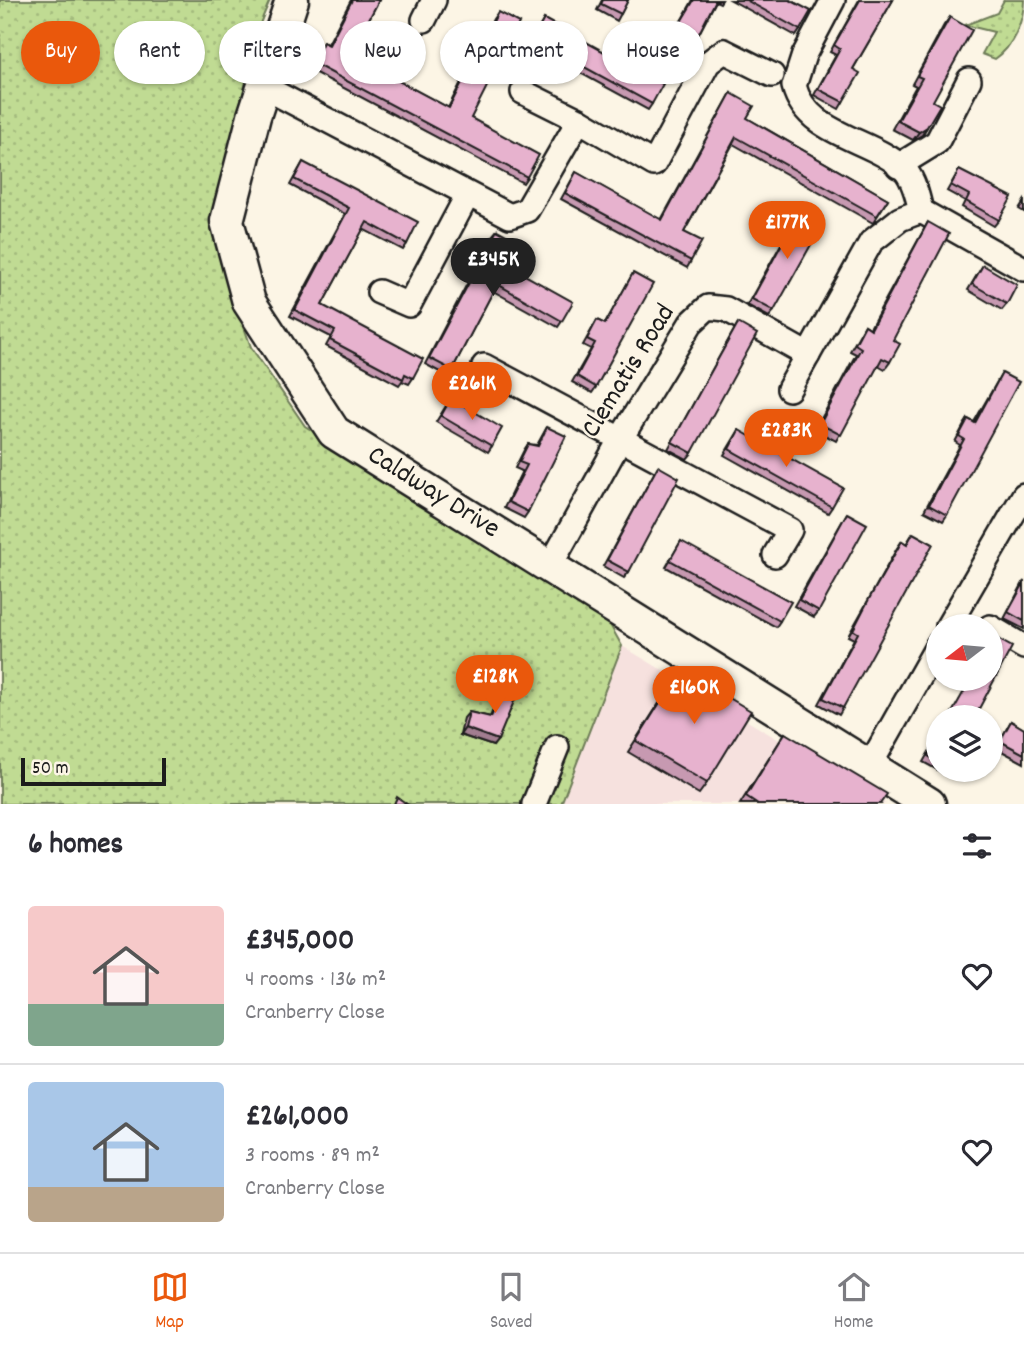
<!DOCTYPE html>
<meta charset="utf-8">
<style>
body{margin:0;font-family:Dekko,sans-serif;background:#f2f2f3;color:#2b2b33;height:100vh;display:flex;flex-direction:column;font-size:26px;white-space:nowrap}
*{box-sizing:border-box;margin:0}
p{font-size:23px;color:#7c7c81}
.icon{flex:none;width:38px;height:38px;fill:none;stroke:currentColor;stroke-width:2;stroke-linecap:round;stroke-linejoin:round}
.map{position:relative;height:804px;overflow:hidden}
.details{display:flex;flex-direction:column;background:#fff;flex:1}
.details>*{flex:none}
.guide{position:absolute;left:21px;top:21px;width:984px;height:63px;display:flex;gap:14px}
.needle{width:46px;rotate:254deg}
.controls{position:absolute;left:926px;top:614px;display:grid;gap:14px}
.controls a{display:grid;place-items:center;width:77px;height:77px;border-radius:50%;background:#fff;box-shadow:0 2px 5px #0004;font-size:35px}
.scale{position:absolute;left:21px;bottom:18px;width:145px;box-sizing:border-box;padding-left:7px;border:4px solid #1c1c1c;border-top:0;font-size:19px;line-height:24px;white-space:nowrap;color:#1c1c1c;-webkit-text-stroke:5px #fcf5e5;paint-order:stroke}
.price{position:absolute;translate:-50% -60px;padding:0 16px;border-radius:24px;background:#ea580c;color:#fff;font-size:23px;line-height:46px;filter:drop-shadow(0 2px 4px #0008)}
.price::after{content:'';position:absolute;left:50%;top:42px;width:21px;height:16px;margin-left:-10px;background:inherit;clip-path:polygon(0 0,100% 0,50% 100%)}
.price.active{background:#222;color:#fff}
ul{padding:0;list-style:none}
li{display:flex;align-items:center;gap:21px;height:175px;padding:0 28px}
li+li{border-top:2px solid #e1e1e2}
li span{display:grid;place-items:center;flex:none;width:196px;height:140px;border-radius:7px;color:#555}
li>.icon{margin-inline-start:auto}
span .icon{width:84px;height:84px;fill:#fffc;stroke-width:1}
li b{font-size:30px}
h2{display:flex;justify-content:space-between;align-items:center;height:84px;padding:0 28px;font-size:30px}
.pill{padding:0 24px;border-radius:32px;background:#fff;box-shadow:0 2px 5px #0004;font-size:24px;line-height:63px}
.pill.active{background:#ea580c;color:#fff}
.tabs{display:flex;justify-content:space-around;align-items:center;height:98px;border-top:2px solid #e1e1e2;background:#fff;font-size:19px;color:#7c7c81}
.tabs a{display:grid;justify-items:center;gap:4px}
.tabs .active{color:#ea580c}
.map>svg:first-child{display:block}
</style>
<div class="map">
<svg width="1024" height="804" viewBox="0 0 1024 804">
<defs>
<pattern id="grass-dots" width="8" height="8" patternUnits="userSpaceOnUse" patternTransform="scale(1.75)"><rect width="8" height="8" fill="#c0db93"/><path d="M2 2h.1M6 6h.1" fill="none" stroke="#a4bb7e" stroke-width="1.8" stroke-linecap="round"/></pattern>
</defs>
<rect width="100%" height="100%" fill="#fcf5e5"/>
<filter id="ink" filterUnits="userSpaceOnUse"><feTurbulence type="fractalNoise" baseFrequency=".0143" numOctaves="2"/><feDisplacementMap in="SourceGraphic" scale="14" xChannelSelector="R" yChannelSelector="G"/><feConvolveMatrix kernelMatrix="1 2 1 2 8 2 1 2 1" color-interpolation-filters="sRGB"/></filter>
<g filter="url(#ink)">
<!-- built -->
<polygon fill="#f6e1de" points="622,646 886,804 561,804"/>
<!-- grass -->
<g fill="url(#grass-dots)" stroke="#6e7c58" stroke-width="2">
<polygon points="0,0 270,0 261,21 220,186 223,267 251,347 305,426 604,614 622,646 561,804 0,804"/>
<path d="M1004,0H1024C1024,20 1013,47 995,59L982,54L994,32L965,25L997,13Z"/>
</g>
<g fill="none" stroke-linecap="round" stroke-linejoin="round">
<defs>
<g id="street">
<path d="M833,0L804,55L794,86C807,136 872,138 905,170C914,180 918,198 921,211L1024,269"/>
<polyline points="424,20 434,0"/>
<polyline points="264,87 510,216 527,210 579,120 654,164 708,63 724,51 772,75"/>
<polyline points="523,92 579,120"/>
<polyline points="898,166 937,142 969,80"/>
<polyline points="379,292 409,305 467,196"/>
<polyline points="484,366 790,530 775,555"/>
<polyline points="789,389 871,242 900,219 921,211"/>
<polyline points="549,568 621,438 691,323 708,307 726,309 808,355"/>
<polyline points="948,626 1024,495"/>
<polyline points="990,627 1024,647"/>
<polyline points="869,767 938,645"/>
<polyline points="534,804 557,747"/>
</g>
<g id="secondary">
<path id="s1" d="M292,0L254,116L227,221L249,302L334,432L929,804"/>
</g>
</defs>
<!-- street casing -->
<use href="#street" stroke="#1c1c1c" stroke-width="28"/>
<!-- secondary casing -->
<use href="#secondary" stroke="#1c1c1c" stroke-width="37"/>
<!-- street -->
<use href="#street" stroke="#fcf5e5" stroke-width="23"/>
<!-- secondary -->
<use href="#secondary" stroke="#fcf5e5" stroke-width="32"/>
</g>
<!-- wall -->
<g fill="#c799b1" stroke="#1c1c1c" stroke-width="2">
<polygon points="351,0 379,0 350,55 448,108 493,19 498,12 471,118 527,177 523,183 308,69 323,42 328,44"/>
<polygon points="602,0 628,0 617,21 597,10"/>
<polygon points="693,0 722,0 720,3 716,1 690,51 686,57 666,47"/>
<polygon points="731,0 790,0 800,30 796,36"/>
<polygon points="859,0 893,0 853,69 843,102 839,109 814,95 836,55 830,52"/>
<polygon points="950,17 927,127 922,135 913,140 892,129 916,86 912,84 944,25"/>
<polygon points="544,19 652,104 648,110 529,45"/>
<polygon points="731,93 747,118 888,199 873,223 733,144 684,232 691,261 687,268 561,199 576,172 661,220"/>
<polygon points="303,162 407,244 403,250 363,229 322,305 413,378 409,384 402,381 399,385 326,346 331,337 290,316 345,214 290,185"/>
<polygon points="959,170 999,220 994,226 962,207 965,201 947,191"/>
<polygon points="1024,201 1024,212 1019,209"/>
<polygon points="799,212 774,311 769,317 747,305"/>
<polygon points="928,222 893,340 890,362 885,369 878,365 836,441 815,430 856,354 850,351 861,332 865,325 870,328"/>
<polygon points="497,230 507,265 562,321 558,327 493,291 452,370 447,376 425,364 492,236"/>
<polygon points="983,265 1007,304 1002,310 968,290"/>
<polygon points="633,273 596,387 592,393 572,382 591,349 583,345 597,320 605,324"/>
<polygon points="738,323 692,453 687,459 668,449"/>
<polygon points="1002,373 947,515 943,521 924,511 960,445 955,442 964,425 968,419 974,422"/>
<polygon points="451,398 492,446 488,452 436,422"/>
<polygon points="547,427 528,512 524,518 504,508 522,471 515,468 524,450 528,444 537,445"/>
<polygon points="739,430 832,507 828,513 724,455"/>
<polygon points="658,466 629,572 624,578 603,566"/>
<polygon points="847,513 819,611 814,617 794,606"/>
<polygon points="913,533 843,708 839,715 819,704 854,639 848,636 865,606 897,548 902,541 906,544"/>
<polygon points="681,541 780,621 776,627 666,567"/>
<polygon points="1024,581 1024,629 1004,619"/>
<polygon points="681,669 707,783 699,794 628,752"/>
<polygon points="507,681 493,746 460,735 464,718 469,712 490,717 502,687"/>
<polygon points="1011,721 1024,729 1024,763 996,748"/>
<polygon points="785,733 880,804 740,804"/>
<polygon points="938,736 938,770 945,770 943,773 923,762"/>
</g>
<!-- shaded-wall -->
<g fill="#a27d90" stroke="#1c1c1c" stroke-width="2">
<polygon points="927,127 922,135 913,140 919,132"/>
<polygon points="465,728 498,740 493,746 460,735"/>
</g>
<!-- building -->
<g fill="#e7b2ce" stroke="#1c1c1c" stroke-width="2">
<polygon points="352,0 379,0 350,55 449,108 498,12 519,23 471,118 539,155 527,177 313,63 323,42 329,45"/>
<polygon points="603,0 628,0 621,14 601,4"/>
<polygon points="694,0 716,0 690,51 670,40"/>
<polygon points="746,0 790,0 811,11 800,30"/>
<polygon points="860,0 893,0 853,69 860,73 843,102 818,89 840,49 834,45"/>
<polygon points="950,17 972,30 933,101 940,105 927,127 919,132 898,121 922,78 917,76"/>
<polygon points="544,19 663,84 652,104 533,39"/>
<polygon points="731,93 754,106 747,118 888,199 877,216 736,137 684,232 702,241 691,261 565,193 576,172 662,220"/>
<polygon points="303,162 418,222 407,244 367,222 322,305 423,359 413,378 405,374 403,379 330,340 335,331 295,310 349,208 294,179"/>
<polygon points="959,170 1012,197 999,220 966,201 969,195 951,185"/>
<polygon points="799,212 822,225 774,311 752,299"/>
<polygon points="928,222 949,234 893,340 900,344 890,362 882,358 841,435 820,424 861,348 855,344 865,325 871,329"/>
<polygon points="497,230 519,242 507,265 573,302 562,321 497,284 452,370 429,358"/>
<polygon points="983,265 1017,285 1007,304 972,284"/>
<polygon points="633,273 653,284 596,387 577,376 595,343 587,339 597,320 605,324"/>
<polygon points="738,323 757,334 692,453 672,442"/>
<polygon points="1002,373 1019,382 947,515 929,505 964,439 959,436 968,419 975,423"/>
<polygon points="451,398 502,428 492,446 441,416"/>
<polygon points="547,427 566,436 528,512 508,502 527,465 519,462 528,444 538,446"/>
<polygon points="739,430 843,488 832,507 729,449"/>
<polygon points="658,466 679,478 629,572 607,560"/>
<polygon points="847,513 867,524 819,611 799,600"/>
<polygon points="913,533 933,544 843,708 823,698 858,633 853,630 869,599 902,541 907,544"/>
<polygon points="681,541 791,602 780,621 670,560"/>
<polygon points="1024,583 1024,621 1008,612"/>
<polygon points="994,637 1012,647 974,718 949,718 971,679 990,679 990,644"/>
<polygon points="681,669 751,711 707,783 636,741"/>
<polygon points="507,681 520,687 498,740 465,728 469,712 491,717"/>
<polygon points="1011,721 1024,729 1024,754 1000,741"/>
<polygon points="785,733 887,794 880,804 758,804 746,796"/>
<polygon points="938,737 938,762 928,756"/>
<polygon points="397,797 407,804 394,804"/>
</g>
</g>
<g text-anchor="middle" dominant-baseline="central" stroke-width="5" stroke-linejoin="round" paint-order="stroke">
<!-- street labels -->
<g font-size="28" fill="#1c1c1c" stroke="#fcf5e5">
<text transform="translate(630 372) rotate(-58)">Clematis Road</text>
<text stroke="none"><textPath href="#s1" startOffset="586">Caldway Drive</textPath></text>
</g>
</g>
</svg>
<div class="controls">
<a><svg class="needle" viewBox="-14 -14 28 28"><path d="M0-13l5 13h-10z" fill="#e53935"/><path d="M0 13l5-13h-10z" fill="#7c7c81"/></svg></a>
<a><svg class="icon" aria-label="layers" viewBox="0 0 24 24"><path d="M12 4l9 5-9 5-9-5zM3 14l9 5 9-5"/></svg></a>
</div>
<div class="scale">50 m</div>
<b class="price" style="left:787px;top:261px">£177K</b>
<b class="price active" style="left:493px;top:298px">£345K</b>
<b class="price" style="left:472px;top:422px">£261K</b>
<b class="price" style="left:786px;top:469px">£283K</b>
<b class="price" style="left:495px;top:715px">£128K</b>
<b class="price" style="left:694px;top:726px">£160K</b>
<div class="guide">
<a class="pill active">Buy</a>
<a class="pill">Rent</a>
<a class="pill">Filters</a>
<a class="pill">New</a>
<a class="pill">Apartment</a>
<a class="pill">House</a>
</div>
</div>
<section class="details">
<h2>6 homes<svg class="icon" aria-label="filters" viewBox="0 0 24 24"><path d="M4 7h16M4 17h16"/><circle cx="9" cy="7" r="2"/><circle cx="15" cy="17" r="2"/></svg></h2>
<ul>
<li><span style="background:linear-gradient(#f6c9c9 70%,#7fa58c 0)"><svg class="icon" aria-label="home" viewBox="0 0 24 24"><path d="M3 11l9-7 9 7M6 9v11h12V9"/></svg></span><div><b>£345,000</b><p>4 rooms · 136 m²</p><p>Cranberry Close</p></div><svg class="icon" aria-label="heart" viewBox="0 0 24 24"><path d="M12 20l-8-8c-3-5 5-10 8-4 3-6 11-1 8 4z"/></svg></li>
<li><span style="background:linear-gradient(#a9c7e8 75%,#b9a48a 0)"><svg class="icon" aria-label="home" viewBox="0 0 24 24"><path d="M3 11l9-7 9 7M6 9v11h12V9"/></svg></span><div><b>£261,000</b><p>3 rooms · 89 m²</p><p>Cranberry Close</p></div><svg class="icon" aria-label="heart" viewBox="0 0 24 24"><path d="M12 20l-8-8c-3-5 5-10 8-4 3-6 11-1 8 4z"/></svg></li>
</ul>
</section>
<nav class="tabs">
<a class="active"><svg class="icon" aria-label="map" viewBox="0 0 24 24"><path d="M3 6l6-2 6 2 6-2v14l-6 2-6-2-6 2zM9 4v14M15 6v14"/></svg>Map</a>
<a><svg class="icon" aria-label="saved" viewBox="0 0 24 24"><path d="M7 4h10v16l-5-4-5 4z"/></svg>Saved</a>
<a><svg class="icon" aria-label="home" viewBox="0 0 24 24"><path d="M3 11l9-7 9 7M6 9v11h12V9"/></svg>Home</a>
</nav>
